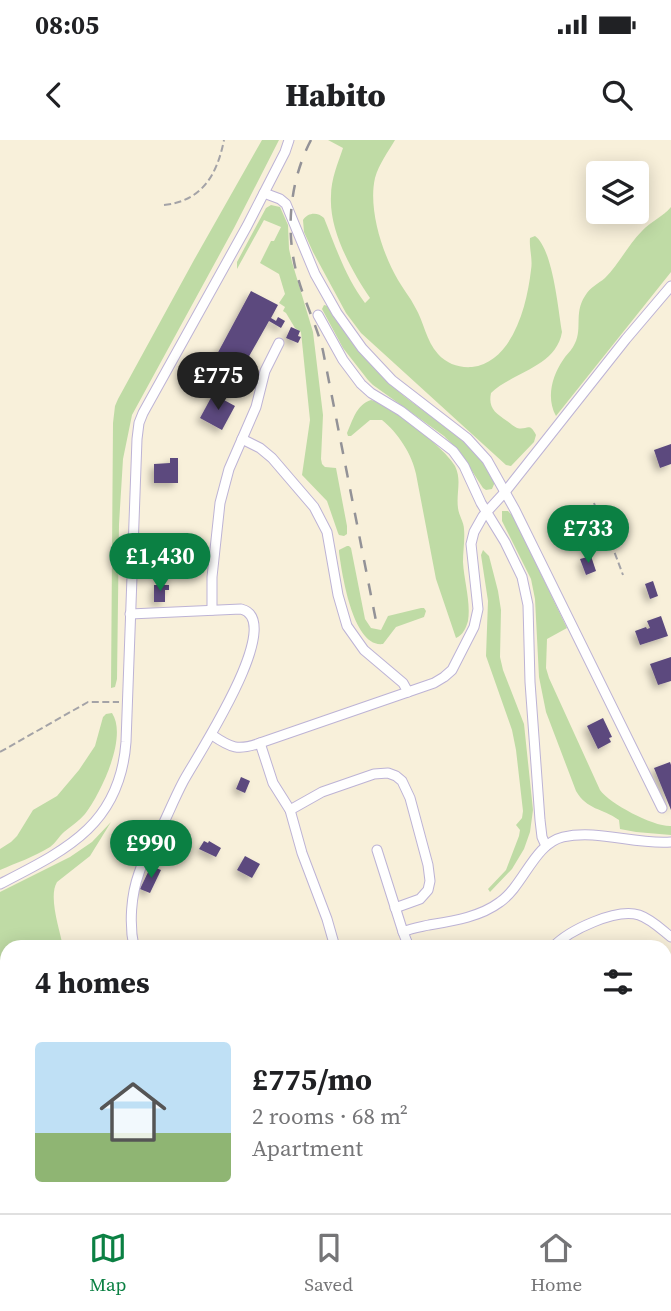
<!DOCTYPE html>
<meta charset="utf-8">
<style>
body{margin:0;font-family:"Source Serif 4",serif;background:#f2f2f2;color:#202124;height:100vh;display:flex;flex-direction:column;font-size:26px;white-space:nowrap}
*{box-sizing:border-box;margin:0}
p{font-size:23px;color:#757577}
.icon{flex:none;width:38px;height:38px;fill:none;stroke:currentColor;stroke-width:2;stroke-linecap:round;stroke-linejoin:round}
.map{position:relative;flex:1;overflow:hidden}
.sheet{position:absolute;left:0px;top:800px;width:672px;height:275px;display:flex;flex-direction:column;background:#fff;border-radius:21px 21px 0 0;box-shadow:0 4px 18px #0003}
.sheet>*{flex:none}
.controls{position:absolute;left:586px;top:21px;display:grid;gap:14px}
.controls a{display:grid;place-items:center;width:63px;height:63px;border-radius:7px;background:#fff;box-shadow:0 4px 18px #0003;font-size:35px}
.price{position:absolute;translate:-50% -60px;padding:0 16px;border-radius:24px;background:#0b8043;color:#fff;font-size:23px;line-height:46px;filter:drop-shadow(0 2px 4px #0008)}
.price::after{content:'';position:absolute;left:50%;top:42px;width:21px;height:16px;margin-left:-10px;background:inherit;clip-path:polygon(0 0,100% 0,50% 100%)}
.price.on{background:#222;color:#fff}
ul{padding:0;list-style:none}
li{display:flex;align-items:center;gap:21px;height:175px;padding:0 35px}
li span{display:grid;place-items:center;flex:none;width:196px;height:140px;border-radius:7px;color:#555}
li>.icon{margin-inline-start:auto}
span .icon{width:84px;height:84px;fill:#fffc;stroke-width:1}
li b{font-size:30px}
h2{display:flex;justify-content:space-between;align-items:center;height:84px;padding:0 35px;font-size:30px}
.status{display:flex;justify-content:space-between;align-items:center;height:49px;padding:0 35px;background:#fff;direction:ltr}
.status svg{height:19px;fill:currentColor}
header{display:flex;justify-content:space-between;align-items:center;height:91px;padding:0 35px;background:#fff;font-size:32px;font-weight:800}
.menu{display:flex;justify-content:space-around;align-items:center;height:98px;border-top:2px solid #e0e0e0;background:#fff;font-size:19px;color:#757577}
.menu a{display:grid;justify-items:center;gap:4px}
.menu .on{color:#0b8043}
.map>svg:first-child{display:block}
</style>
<div class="status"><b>08:05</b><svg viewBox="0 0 49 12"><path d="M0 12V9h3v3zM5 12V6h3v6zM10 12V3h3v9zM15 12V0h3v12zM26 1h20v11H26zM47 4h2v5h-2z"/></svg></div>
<header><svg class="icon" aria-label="back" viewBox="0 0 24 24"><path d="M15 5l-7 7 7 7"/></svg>Habito<svg class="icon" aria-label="search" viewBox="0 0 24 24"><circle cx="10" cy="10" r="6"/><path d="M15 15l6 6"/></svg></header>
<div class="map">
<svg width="671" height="1073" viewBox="0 0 671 1073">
<defs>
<filter id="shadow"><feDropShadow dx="-4" dy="4" stdDeviation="3.5" flood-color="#0004"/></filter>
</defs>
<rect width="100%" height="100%" fill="#fafafa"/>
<!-- industrial -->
<path fill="#f8f0da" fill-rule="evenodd" d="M0,0H671V1073H0ZM598,33H637V72H598ZM7,807H665V1068H7Z"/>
<!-- green -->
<g fill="#bfdba5">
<polygon points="262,0 279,0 234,88 132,275 123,319 119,384 117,539 115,547 111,548 113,283 115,266 118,259 194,120"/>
<path d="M328,0H395C388,12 379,24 375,38C368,68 382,113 398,140C403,149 410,157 415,167C424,182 426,201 438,214C447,224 459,228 472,227C513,222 527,165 531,130C533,119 529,109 530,98L535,96C553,109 558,169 562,192C556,227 513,232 491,253C488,268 495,273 507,281C510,283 513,286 517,288C527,291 529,281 536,295L534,302L511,326L506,325L361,193L346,173L313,112L304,92L303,80C308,72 318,72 324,78C336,108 346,138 365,163L370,158C351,130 329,90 331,56C331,39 338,23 343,8Z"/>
<polygon points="271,65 280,67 288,85 289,109 292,122 313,192 323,275 321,319 322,324 325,327 336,328 347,386 347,394 344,396 339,395 338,393 327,361 302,335 310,280 301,192 295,188 286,173 283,171 285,167 279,163 285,154 279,134 260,123 271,101 274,101 281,87 264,80 237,129 237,122 266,68"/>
<path d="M671,67V132L556,276C546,258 552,236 563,220C566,215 570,212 573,207C584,190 573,174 585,156C590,147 598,144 605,138C619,124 628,105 642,91C651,81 663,77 671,67Z"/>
<path d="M324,165L328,166C349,197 369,225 397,250C424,274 458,290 481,319C487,326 490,335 495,342L492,349L486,350L483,348L459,311L444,296L373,245L368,240L343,208L322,169Z"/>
<path d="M371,260C389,263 446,309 455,326C462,340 456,353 458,368C459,376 464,382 464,389C465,400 463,411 463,422C464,441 471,462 468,481C466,488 463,495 456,498L436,439L416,334C412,314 398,293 382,280H370L351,296H348L347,293C353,280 356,265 371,260Z"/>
<path d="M502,371H508L513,376L567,488L547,499L546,528L549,538L600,650C610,664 654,687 671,686V695L636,692L620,689L619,680C602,668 587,670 576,651L546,572L539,537L535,459L531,439L502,381Z"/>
<path d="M347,406H349L351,408L365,479L371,488L381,490L388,476L421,468H424L426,471L424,477L396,487L383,504C353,508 342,434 339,412V410Z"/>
<polygon points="483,410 489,416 498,451 501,470 500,517 503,530 524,584 533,670 530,692 524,709 512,729 490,752 488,749 506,730 519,696 520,690 516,685 522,678 523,671 516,610 512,590 486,516 488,461 481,415"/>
<path d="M112,573C128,597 101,653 85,674C79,681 71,686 64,692C59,696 56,703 50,707C34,717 16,723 0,730V709L11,702L17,696L33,670L57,656L79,630L95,606L103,577L106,574Z"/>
<path d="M111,682L90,716L57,742C48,757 60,790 63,807H7V1028L0,1014V752L70,717L92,702Z"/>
<polygon points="25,1068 126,1068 128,1073 28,1073"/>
<polygon points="477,1068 568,1068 565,1073 472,1073"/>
</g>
<!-- water -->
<polygon fill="#84dede" stroke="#65a3a7" stroke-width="2" points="671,919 671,1073 565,1073 568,1068 665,1068 665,992 667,987 665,974 665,921"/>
<!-- building -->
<g fill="#5b497e" filter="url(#shadow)">
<polygon points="251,151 278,165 271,178 276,181 278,177 285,181 281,188 269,181 226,257 201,244"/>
<polygon points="291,187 300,191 298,196 301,197 298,203 286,198"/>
<polygon points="213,254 235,266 222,290 200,278"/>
<polygon points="671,304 671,324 660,328 654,310"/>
<polygon points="170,318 178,318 178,343 154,343 154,324 170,323"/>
<polygon points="591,416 596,431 586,435 580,419"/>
<polygon points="653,441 658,456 650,459 645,444"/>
<polygon points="154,445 169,445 169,450 165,450 165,462 154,462"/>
<polygon points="661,476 668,496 640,505 635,491 646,487 647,489 650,488 647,481"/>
<polygon points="671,517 671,541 658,545 650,524"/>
<polygon points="603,578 612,597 609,598 611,602 598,609 587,586"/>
<polygon points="670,622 671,625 671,670 654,628"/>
<polygon points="241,637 250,641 245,653 236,649"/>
<polygon points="204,701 208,703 209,701 221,708 216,717 199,709"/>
<polygon points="245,716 260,724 252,738 237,730"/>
<polygon points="151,726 161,730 150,753 140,749"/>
</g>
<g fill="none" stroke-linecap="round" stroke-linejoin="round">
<defs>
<g id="minor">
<polyline points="264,53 280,59 286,64 315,134 337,173 362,208 392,240 467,298 487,320 515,370 662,668"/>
<polyline points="318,175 343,220 361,244 371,253 401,271 453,311 464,326 481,363 505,402 522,437 528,465 530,542 540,680 542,697 546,706"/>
<polyline points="242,299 260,308 272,318 314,367 327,392 338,455 347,486 364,510 403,543 408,552"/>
<polyline points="212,470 212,437 220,363 229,329 256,267 265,231 279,203"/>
<path d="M130,474L241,469C288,480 195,619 183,642C174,659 167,677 158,695C152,707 143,720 139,733C131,755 129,784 134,807"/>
<path d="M212,595C231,608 238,611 260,603L273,643L290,670L302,713L327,779L335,807"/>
<polyline points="260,603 434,543 444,537 452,530 474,487 478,469 471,404 474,392 483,376 505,352 626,199 671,146"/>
<polyline points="290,670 322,652 374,634 388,633 396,636 402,641 410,658 428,725 430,741 428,750 420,759 395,768"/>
<path d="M377,710L403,792C411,788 420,787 429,785C453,781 480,777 500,762C524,745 534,704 563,697C598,689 635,705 671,702"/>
<path d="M0,744C66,710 120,685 126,602L137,299L139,283L143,273L247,86L285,12L289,0"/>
<polyline points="403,792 409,807"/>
<path d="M553,807C569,790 616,768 639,775C651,779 661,789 671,797"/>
<polyline points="665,902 671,900"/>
<polyline points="0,1029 7,1043"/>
<polyline points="19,1068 22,1073"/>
<polyline points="446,1073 456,1068"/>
</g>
</defs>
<!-- minor casing -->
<use href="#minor" stroke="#bdb3d5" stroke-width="11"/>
<!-- path -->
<g stroke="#a4a3a7" stroke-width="2" stroke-dasharray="7 3.5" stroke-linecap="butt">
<path d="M164,65C202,61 217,35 224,0"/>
<polyline points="594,363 606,395"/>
<polyline points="611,403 623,435"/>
<polyline points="0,612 88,562 119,562"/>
<polyline points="560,1073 561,1068"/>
</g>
<!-- minor -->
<use href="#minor" stroke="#fff" stroke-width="9"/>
<!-- rail -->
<path stroke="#939297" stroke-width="2.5" stroke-dasharray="12 12" stroke-linecap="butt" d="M311,0C289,42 285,94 298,138C305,163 317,186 323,211L376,481"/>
</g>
</svg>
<div class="controls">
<a><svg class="icon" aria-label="layers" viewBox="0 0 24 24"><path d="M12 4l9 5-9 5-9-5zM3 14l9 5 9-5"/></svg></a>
</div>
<b class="price on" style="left:218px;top:272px">£775</b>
<b class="price" style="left:588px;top:425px">£733</b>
<b class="price" style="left:160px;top:453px">£1,430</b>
<b class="price" style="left:151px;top:740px">£990</b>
<section class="sheet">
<h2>4 homes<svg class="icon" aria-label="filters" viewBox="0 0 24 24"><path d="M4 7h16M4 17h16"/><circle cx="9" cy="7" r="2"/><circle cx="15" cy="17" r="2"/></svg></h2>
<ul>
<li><span style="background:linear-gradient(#bfe0f5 65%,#8fb573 0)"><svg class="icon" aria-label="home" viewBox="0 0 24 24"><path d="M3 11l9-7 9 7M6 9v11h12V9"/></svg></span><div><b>£775/mo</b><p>2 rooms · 68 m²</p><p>Apartment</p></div></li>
</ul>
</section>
</div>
<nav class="menu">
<a class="on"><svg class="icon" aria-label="map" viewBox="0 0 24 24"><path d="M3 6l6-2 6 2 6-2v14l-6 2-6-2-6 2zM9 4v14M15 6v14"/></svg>Map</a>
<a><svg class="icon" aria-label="saved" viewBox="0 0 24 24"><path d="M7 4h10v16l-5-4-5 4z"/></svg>Saved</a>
<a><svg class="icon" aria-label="home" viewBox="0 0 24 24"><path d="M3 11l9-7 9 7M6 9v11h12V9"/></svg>Home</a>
</nav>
